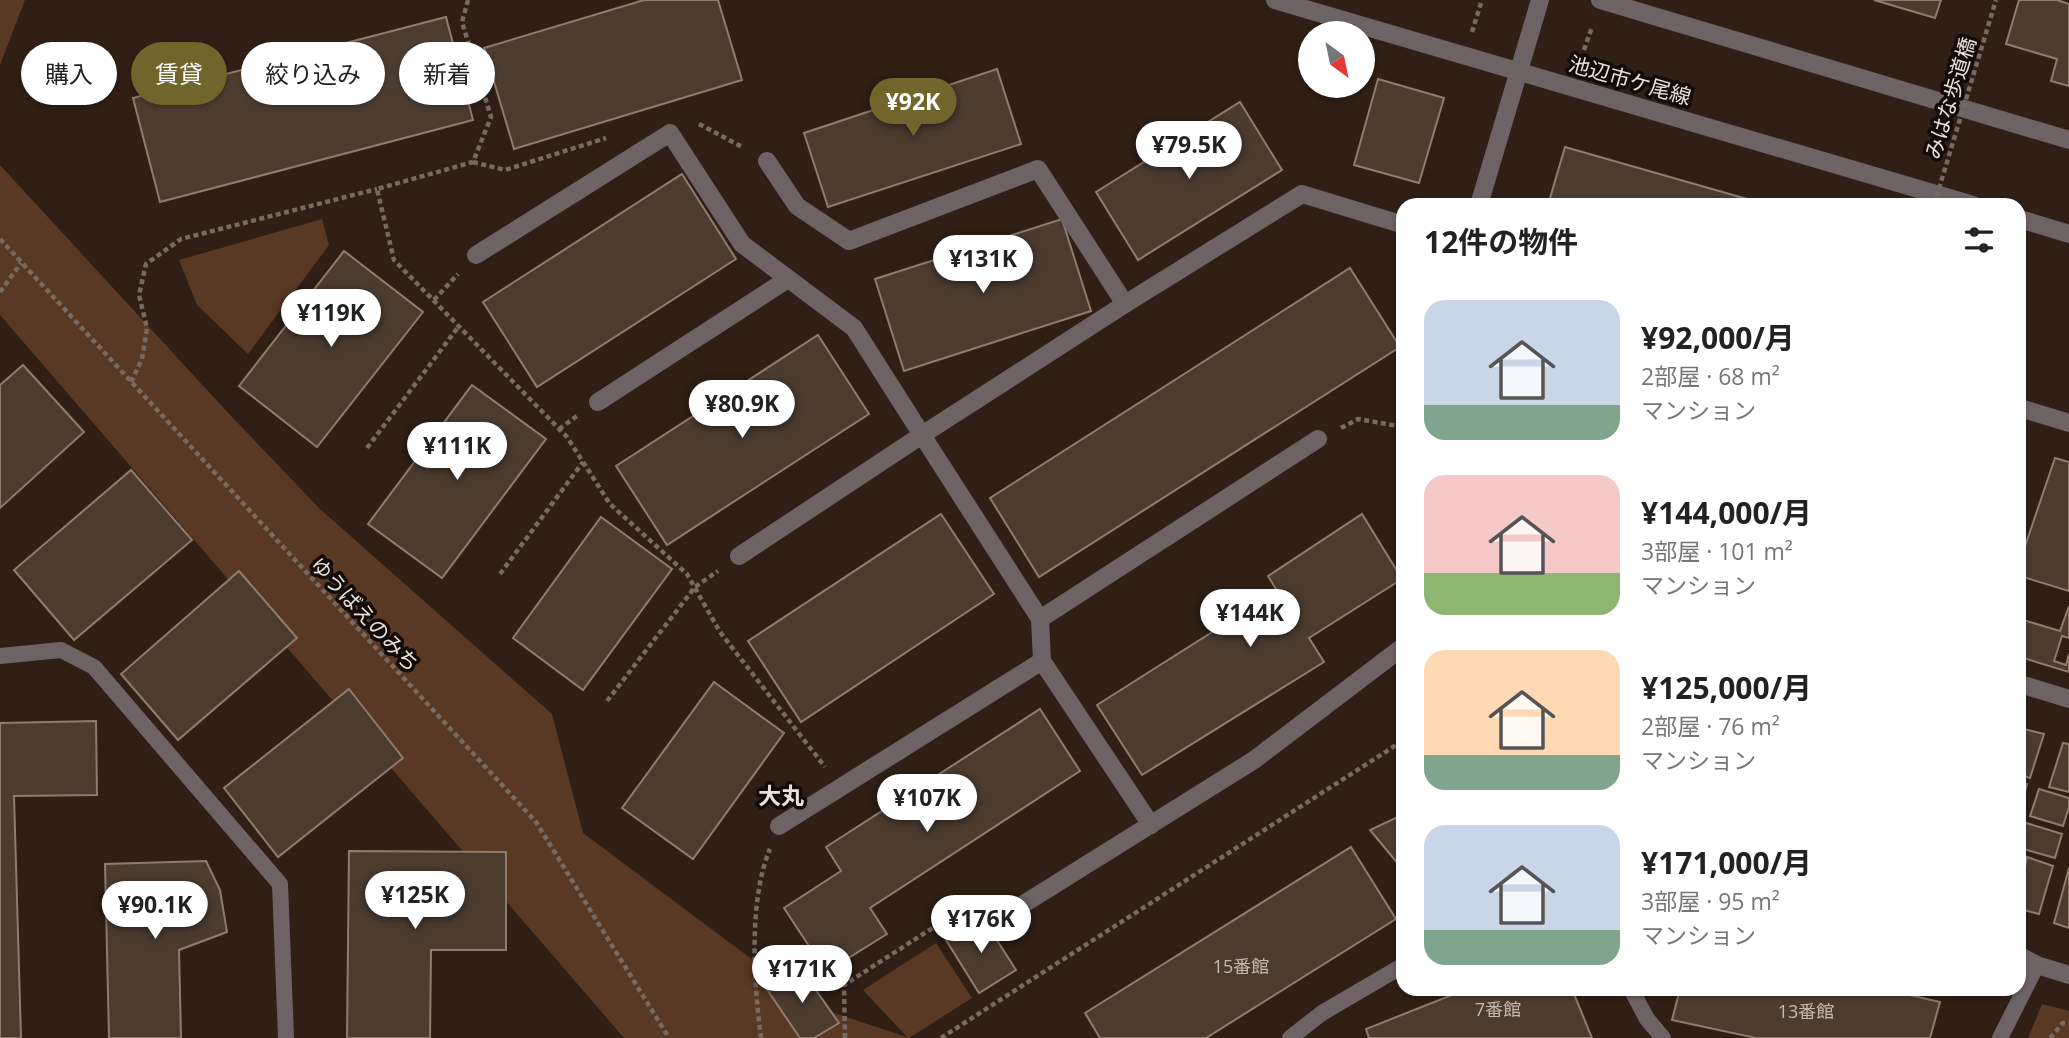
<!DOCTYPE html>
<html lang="ja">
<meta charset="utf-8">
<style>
body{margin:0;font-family:"Open Sans","Noto Sans JP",sans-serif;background:#f2f2f2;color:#222;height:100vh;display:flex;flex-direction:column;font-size:26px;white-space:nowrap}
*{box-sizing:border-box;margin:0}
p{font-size:23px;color:#767676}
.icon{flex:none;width:38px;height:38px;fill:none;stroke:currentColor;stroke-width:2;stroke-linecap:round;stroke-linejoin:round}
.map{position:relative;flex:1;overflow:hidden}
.sheet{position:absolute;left:1396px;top:198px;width:630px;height:798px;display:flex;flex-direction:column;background:#fff;border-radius:21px;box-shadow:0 2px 5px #0004}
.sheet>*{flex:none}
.top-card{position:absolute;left:21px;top:42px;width:665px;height:63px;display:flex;gap:14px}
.needle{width:46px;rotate:147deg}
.fabs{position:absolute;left:1298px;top:21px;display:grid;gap:14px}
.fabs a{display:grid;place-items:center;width:77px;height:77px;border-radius:50%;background:#fff;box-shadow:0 2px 5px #0004;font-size:35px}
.price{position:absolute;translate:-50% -60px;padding:0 16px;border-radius:24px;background:#fff;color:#222;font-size:23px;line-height:46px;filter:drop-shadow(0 2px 4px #0008)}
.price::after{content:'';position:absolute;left:50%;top:42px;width:21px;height:16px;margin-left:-10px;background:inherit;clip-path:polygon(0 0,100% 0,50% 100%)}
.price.selected{background:#70662b;color:#fff}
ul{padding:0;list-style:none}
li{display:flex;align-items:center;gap:21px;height:175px;padding:0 28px}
li span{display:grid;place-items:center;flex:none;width:196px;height:140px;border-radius:21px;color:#555}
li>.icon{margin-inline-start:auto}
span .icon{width:84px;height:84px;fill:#fffc;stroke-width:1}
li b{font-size:30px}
h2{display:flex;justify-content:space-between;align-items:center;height:84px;padding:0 28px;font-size:30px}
.chip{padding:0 24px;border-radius:32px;background:#fff;box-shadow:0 2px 5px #0004;font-size:24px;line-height:63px}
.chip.selected{background:#70662b;color:#fff}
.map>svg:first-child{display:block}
</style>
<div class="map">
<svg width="2069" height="1038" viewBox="0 0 2069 1038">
<rect width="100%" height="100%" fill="#2f1f15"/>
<!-- green -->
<g fill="#593824">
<polygon points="0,0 25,0 0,65"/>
<polygon points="0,165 231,416 320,509 552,714 583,833 816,1007 907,1037 863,990 936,943 972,998 909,1038 624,1038 0,315"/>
<polygon points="322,219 329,245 248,354 197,305 179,260"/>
<polygon points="2042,1004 2069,1011 2069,1038 2028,1038"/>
</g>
<!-- building -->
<g fill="#4c3c30" stroke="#8f7c6e" stroke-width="2">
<polygon points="644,0 718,0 742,80 514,149 484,48"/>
<polygon points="1874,0 1941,0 1935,18"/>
<polygon points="2019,0 2057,0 2069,4 2069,86 2051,81 2057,59 2006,44"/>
<polygon points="446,17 473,120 160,202 133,98"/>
<polygon points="997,69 1021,144 828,207 804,133"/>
<polygon points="1378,79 1444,98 1419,183 1354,165"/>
<polygon points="1240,102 1282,170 1138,260 1096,192"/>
<polygon points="1565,147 1768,205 1548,205"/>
<polygon points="682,174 736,259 537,387 483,302"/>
<polygon points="1062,219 1091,311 904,371 875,279"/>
<polygon points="344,251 423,312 317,447 239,386"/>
<polygon points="1350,268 1400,347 1039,577 990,498"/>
<polygon points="818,335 869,414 667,545 616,466"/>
<polygon points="23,365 84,432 0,508 0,385"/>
<polygon points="472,385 546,439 442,578 368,524"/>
<polygon points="2055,458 2069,462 2069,591 2020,576 2020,561"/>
<polygon points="131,470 192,540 74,640 14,570"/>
<polygon points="941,514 994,594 801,722 748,641"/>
<polygon points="1362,514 1402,579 1309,638 1324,662 1142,775 1097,705 1277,591 1268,576"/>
<polygon points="601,517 672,569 583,690 513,638"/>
<polygon points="239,571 297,638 178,740 121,674"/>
<polygon points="2069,606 2069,638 2062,636 2054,661 2066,665 2069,654 2069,672 2020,657 2020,619 2060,631"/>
<polygon points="714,682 784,733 693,859 622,808"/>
<polygon points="349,689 403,758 278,857 224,788"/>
<polygon points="1040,709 1080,771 870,908 887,934 826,972 784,908 841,871 826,847"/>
<polygon points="96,721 97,795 14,796 21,1038 0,1038 0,723"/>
<polygon points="2020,728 2044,734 2030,778 2020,775"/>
<polygon points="2063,743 2069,744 2069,792 2049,787"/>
<polygon points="2020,782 2027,784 2020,811"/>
<polygon points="2039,789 2069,798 2069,807 2063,826 2030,816"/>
<polygon points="1404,814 1404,871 1370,830"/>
<polygon points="2023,822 2062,834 2055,858 2020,848 2020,833"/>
<polygon points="1351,847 1396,919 1206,1038 1100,1038 1085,1013"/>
<polygon points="349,851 506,852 506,950 431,950 430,1038 347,1038"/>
<polygon points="2027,857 2053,866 2039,914 2020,909 2020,891"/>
<polygon points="206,861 220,890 227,932 179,950 181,1038 109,1038 105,864"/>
<polygon points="2069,868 2069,928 2054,923"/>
<polygon points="982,917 1016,970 979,993 946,940"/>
<polygon points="799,966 839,1023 814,1038 800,1038 766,988"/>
<polygon points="1467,989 1572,989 1592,1038 1369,1038 1366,1029"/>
<polygon points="1680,989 1883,989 1940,1002 1930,1038 1756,1038 1672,1020"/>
</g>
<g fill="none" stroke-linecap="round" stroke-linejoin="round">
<!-- path -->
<g stroke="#786a61" stroke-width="4.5" stroke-dasharray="5 3.5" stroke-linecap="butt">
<polyline points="468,0 462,22 491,117 473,162 377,189 394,260 567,437 610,504 687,574 720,632 825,767"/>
<polyline points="1472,32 1481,3"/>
<polyline points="1584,50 1592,27"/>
<polyline points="699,124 744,148"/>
<polyline points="473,162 505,170 606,138"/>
<polyline points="0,239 536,822 669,1038"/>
<polyline points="0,292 21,263"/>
<polyline points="434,300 458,274"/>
<polyline points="131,382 142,359 147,328 139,295 146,264 181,239 377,189"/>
<polyline points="1341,428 1358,419 1404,427"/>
<polyline points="559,429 577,416"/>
<polyline points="367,448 459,326"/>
<polyline points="500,574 583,462"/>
<polyline points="607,701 695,587 718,571"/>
<path d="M761,1038C754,983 748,901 770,849"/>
<polyline points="845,1038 844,985 976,900"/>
<polyline points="941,1038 1404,740"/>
<polyline points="2050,1038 2063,1023 2069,1024"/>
</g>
<!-- service -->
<g stroke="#6e6364" stroke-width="16">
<polyline points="0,656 61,650 94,667 280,884 286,1038"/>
<polyline points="1631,989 1647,1019 1663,1038"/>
<polyline points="1290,1038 1322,1013 1404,965"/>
<polyline points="2000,1038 2037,965"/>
</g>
<!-- minor -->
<g stroke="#6e6364" stroke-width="18">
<polyline points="767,161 797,206 849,241 1038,169 1125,304"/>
<polyline points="476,255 670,133 742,244 854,328 922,435 1125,304 1302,194 1404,225"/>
<polyline points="598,402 788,279"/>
<polyline points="2020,408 2069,423"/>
<polyline points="739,556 922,435 1040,619 1042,661 1151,825"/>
<polyline points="1040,619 1318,439"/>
<polyline points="2020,684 2069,699"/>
<polyline points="779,826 1042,661"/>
<polyline points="998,920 1254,760 1404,646"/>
</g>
<!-- tertiary -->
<g stroke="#6e6364" stroke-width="18">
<polyline points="1275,0 1973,205"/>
<polyline points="1600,0 2069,140"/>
<polyline points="1479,205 1540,0"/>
<polyline points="2020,219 2069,234"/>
<polyline points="2020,956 2037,965 2069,975"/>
</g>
<!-- path-bridge -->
<polyline stroke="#786a61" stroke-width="4.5" stroke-dasharray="5 3.5" stroke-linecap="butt" points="1934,205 1996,0"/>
</g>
<g text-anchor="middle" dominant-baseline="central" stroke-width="7" stroke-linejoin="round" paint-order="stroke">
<!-- number labels -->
<g font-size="18" fill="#c4b8b0">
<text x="1241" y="966">15番館</text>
<text x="1498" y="1009">7番館</text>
<text x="1806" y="1011">13番館</text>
</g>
<!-- street labels -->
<g font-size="21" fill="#ece1da" stroke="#120b07">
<text transform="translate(1630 80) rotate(16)">池辺市ケ尾線</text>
<text transform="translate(1950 98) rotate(-73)">みはな歩道橋</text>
<text transform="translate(365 614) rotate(47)">ゆうばえのみち</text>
</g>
<!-- neighbourhood labels -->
<g font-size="23" font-weight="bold" fill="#ece1da" stroke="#120b07">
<text x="781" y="795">大丸</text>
</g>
</g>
</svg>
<div class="fabs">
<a><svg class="needle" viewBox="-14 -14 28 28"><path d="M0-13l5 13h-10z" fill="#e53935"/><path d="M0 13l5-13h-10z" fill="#767676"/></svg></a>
</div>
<b class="price selected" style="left:913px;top:138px">¥92K</b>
<b class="price" style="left:1189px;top:181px">¥79.5K</b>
<b class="price" style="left:983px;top:295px">¥131K</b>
<b class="price" style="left:331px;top:349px">¥119K</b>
<b class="price" style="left:742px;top:440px">¥80.9K</b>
<b class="price" style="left:457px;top:482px">¥111K</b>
<b class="price" style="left:1250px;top:649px">¥144K</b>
<b class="price" style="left:927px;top:834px">¥107K</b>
<b class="price" style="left:415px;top:931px">¥125K</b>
<b class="price" style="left:155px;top:941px">¥90.1K</b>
<b class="price" style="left:981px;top:955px">¥176K</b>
<b class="price" style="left:802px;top:1005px">¥171K</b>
<div class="top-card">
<a class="chip">購入</a>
<a class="chip selected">賃貸</a>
<a class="chip">絞り込み</a>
<a class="chip">新着</a>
</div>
<section class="sheet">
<h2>12件の物件<svg class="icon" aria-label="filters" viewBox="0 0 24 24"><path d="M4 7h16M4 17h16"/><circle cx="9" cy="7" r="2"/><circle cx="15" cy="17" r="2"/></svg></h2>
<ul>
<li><span style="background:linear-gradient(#c9d6e8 75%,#7fa58c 0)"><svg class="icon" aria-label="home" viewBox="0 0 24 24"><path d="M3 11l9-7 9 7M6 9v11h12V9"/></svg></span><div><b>¥92,000/月</b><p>2部屋 · 68 m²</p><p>マンション</p></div></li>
<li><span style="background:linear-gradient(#f6c9c9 70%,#8fb573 0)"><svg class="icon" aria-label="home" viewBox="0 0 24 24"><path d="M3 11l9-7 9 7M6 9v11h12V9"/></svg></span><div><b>¥144,000/月</b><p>3部屋 · 101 m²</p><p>マンション</p></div></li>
<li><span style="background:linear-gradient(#ffd9b3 75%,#7fa58c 0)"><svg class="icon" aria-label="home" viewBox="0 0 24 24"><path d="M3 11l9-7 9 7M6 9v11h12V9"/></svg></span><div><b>¥125,000/月</b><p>2部屋 · 76 m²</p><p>マンション</p></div></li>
<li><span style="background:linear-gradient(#c9d6e8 75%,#7fa58c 0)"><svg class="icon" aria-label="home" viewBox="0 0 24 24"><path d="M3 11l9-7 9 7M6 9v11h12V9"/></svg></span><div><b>¥171,000/月</b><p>3部屋 · 95 m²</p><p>マンション</p></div></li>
</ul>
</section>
</div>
